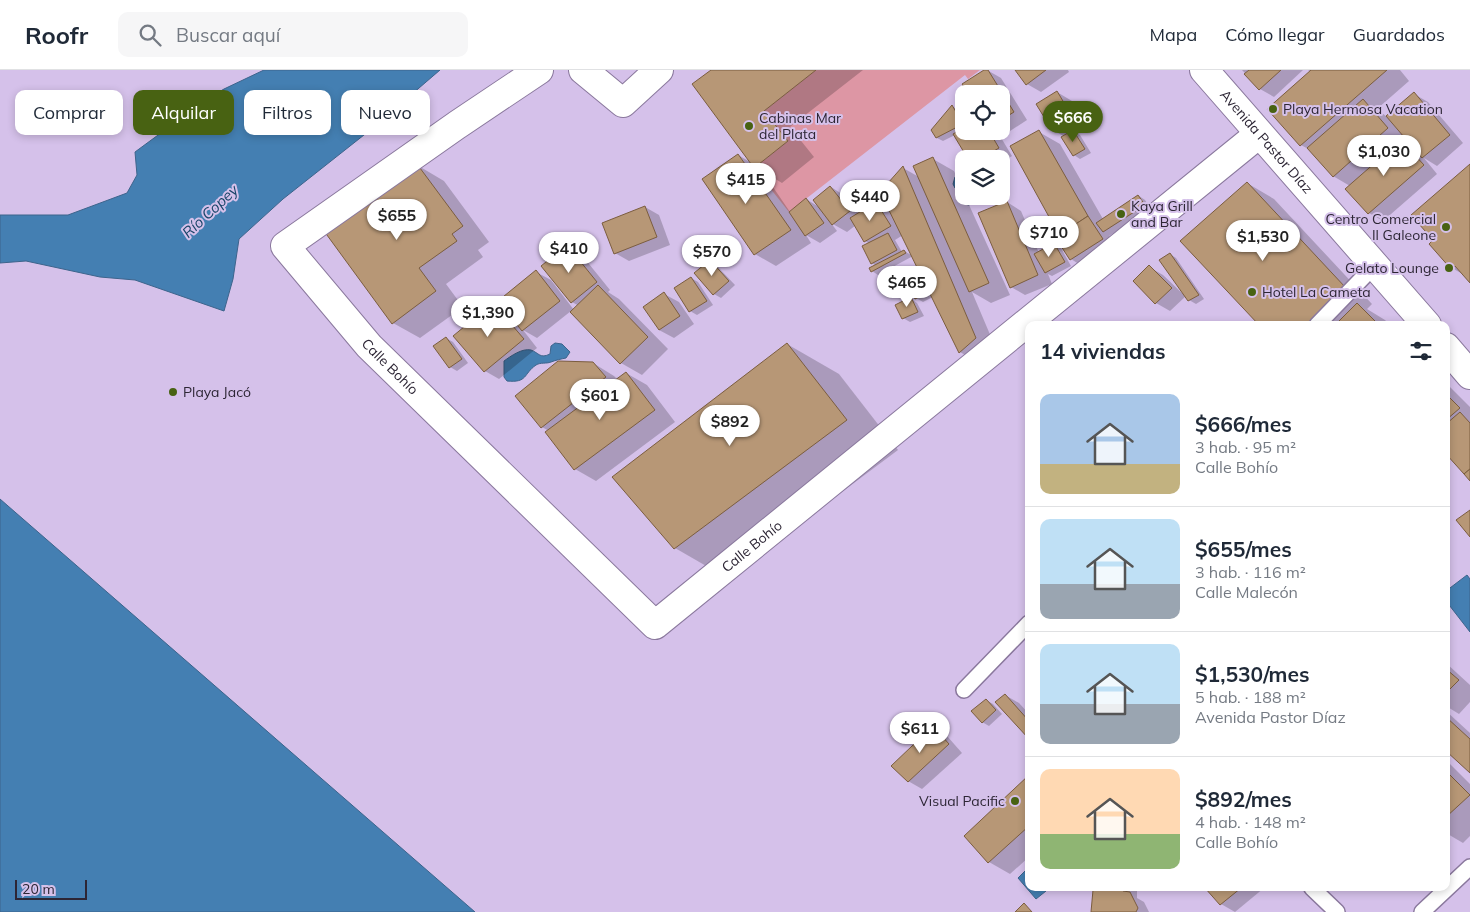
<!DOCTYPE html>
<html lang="es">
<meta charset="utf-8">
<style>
body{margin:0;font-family:Mulish,sans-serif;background:#f6f6f7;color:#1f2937;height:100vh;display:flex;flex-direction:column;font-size:19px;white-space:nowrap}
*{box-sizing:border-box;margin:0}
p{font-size:16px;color:#747a83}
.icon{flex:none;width:28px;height:28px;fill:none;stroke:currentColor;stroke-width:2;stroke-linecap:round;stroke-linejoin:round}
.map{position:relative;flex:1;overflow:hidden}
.details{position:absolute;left:1025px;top:251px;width:425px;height:570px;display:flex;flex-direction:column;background:#fff;border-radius:10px;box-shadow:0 2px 8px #0003}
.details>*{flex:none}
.banner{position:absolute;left:15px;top:20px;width:475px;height:45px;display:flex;gap:10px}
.controls{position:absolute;left:955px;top:15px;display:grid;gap:10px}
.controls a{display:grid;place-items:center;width:55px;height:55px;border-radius:10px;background:#fff;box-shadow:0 2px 8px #0003;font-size:25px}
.scale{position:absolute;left:15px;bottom:12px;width:72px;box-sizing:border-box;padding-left:5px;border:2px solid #2d2635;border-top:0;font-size:14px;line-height:18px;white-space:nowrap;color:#2d2635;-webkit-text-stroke:4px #d5c1ea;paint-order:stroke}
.price{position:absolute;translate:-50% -42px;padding:0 11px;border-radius:18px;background:#fff;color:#222;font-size:16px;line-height:32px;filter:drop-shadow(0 1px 2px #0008)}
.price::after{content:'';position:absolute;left:50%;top:30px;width:15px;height:11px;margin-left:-8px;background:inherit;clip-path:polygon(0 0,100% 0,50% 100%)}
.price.current{background:#486212;color:#fff}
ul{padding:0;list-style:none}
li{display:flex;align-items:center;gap:15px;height:125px;padding:0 15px}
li+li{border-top:1px solid #e0e1e3}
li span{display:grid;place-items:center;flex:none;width:140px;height:100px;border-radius:10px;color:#555}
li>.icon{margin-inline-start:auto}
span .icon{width:60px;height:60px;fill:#fffc;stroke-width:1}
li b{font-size:21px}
h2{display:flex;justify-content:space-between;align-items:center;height:60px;padding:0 15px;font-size:21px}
.pill{padding:0 18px;border-radius:10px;background:#fff;box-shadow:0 2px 8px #0003;font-size:18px;line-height:45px}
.pill.current{background:#486212;color:#fff}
header{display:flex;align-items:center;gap:30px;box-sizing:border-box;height:70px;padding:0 25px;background:#fff;border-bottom:1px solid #e0e1e3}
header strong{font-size:24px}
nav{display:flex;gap:28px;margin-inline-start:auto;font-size:18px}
.search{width:350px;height:45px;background:#f6f6f7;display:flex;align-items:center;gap:12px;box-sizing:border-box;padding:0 18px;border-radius:10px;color:#747a83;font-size:19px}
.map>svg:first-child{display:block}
</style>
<header>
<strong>Roofr</strong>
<div class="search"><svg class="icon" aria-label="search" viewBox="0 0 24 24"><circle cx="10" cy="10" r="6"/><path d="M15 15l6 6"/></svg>Buscar aquí</div>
<nav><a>Mapa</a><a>Cómo llegar</a><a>Guardados</a></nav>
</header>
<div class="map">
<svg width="1470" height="842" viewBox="0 0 1470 842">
<rect width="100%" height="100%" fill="#d5c1ea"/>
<!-- green -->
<polygon fill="#dd96a4" points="816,0 980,0 968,9 965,5 789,142 754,98 788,71 764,41"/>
<!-- water -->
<g fill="#447fb2" stroke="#3d648c">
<polygon points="264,0 440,0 369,61 283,129 239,169 233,209 224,241 135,210 100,207 26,191 0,193 0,145 68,145 127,123 137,105 135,82 207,29 224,19"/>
<polygon points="961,103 964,103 964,126 981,126 977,133 968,135 965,133 962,122 955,118 953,114 955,107"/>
<path d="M555,273L562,274L570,282L566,288C561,289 556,290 551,292C546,294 541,292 536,295C523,304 528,313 507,311L504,307V291C511,286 522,278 531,280C539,283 540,289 550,284L551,276Z"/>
<polygon points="0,429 475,842 0,842"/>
<polygon points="1467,505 1470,509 1470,562 1446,531 1446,521"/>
<polygon points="1027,799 1029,801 1029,818 1043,818 1046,821 1036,829 1018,808"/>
</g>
<!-- shadow -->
<g fill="#0003" fill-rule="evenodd">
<polygon points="713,0 863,0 790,57 814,87 782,113 762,101 790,142 806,129 819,137 831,117 845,126 859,144 876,134 892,143 903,98 919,107 933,89 954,101 964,123 964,126 965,126 1010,225 991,233 972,222 997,281 980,294 960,282 933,227 923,232 916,228 915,203 924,209 903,165 895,170 902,182 904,181 913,186 878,205 872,201 876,196 872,193 870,174 865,171 856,155 847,162 831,153 837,161 820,173 806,165 811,173 776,196 755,184 738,85 752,93"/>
<polygon points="987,0 1001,8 1027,50 1004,65 998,61 1001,61 1001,24"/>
<polygon points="1016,0 1068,0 1069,2 1041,22 1027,14"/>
<polygon points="1242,0 1303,0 1274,27 1260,19"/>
<path d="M1308,0H1400L1409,11L1377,39L1387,47L1414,24L1428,32L1463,73L1437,96L1424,88L1437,104L1383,151L1369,143L1350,116L1333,106L1310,80L1301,75L1311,2ZM1409,70L1416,80L1405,73Z"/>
<polygon points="1057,22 1072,31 1087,56 1075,63 1080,65 1091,83 1080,89 1074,85 1065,67 1053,60 1038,34"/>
<polygon points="953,37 959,40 961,43 964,42 964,53 958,50 957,52 964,56 964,61 997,61 1012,86 1001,93 1001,89 970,89 955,65 943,71 937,68"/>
<polygon points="1039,62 1060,74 1103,149 1139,126 1145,130 1151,139 1109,166 1117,178 1085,198 1071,189 1059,170 1062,168"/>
<polygon points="417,95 444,111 489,172 478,180 483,187 446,214 463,237 420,268 393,253"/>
<polygon points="1470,95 1470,211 1466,206 1452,198 1435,170"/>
<polygon points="1247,113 1274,129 1372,234 1367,239 1385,250 1390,255 1260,255"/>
<polygon points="1007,132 1021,141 1039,183 1054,174 1061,178 1071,196 1052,206 1048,204 1052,214 1025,225 1011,217"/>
<polygon points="645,137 659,145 670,175 629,191 615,183"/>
<polygon points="567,176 581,184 610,220 608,222 619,229 668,279 642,305 621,293 571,241 537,268 523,260 537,278 499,309 485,301 493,234 509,243 536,202 551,210 574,240 579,236 572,232"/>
<polygon points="1170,184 1176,188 1204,229 1196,234 1189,230 1186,226 1170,241 1156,233 1134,211 1149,197 1163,205 1184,225"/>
<polygon points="710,191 716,195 735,215 721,228 714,224 696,204"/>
<polygon points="691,208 698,212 713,235 697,245 690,241"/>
<polygon points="664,224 679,232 694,254 674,268 659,260"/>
<polygon points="911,229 917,233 924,246 910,252 903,248 897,235"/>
<polygon points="446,268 453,272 468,293 457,301 450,297"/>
<polygon points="787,274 839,304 898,380 727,508 675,478 614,408"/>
<polygon points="593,293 614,306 618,310 626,303 647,315 675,352 596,411 575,399 549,361 542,357 516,326"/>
<polygon points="1446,313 1470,337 1470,409 1446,382"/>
<polygon points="1446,593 1470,615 1470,632 1459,644 1446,636"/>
<polygon points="1005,625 1019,633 1029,644 1029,667"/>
<polygon points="986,630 993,634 1002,644 989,656 982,652"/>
<polygon points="1446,641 1470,663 1470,702 1446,680"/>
<polygon points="933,658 947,666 962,683 922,719 908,711"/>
<polygon points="1446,690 1470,714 1470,766 1463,773 1446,763"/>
<polygon points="1029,707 1029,787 1010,804 989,792"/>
<polygon points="1098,818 1134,818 1137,819 1137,828 1144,832 1149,842 1093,842 1094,821"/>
<polygon points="1207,818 1264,818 1235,842 1221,834"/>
</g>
<!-- building -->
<g fill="#b79776" stroke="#7b5d3f">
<polygon points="711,0 816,0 764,41 788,71 754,98 692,14"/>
<polygon points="984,0 988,0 1014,42 1001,50 1001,24 968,24 962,14"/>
<polygon points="1015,0 1046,0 1026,15"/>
<polygon points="1249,0 1281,0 1259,20 1244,4"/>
<polygon points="1311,0 1387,0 1300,76 1267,39"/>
<polygon points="1057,21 1073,48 1052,60 1036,34"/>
<polygon points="1414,22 1450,65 1422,88 1386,46"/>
<polygon points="1363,29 1388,58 1333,107 1307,78"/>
<polygon points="952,35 963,54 936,68 931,60"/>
<polygon points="964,40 964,53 958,44"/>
<polygon points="964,58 964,61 989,61 999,78 980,89 968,89 953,64"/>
<polygon points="1039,60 1088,146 1059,165 1010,76"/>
<polygon points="1073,60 1085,79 1073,86 1061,67"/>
<polygon points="1401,70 1424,95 1368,144 1345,119"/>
<polygon points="738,84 791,160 754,185 702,109"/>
<polygon points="933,87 989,213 969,222 913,96"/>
<polygon points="417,94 463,156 452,164 457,171 419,198 436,221 392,254 324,161"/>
<polygon points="1470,94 1470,213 1455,196 1451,199 1429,174 1433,170 1411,145"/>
<polygon points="903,96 976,268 959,283 880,122"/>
<polygon points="1247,112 1346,218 1310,255 1259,255 1180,171"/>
<polygon points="830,116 850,141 832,155 813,130"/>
<polygon points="1138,125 1145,135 1103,162 1096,153"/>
<polygon points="806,128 824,153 805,166 789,142"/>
<polygon points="1007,131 1038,205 1010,218 978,143"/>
<polygon points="876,132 891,156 864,172 850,148"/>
<polygon points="645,136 657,167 614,184 602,153"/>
<polygon points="1088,146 1103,169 1070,190 1057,170 1061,168 1059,165"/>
<polygon points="888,163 897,180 871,194 862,176"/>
<polygon points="1054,173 1065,192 1045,203 1034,184"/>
<polygon points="567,175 597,212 571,233 541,196"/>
<polygon points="904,180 906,183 871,202 869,198"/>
<polygon points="1170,183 1199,225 1188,231 1159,190"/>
<polygon points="710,190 729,211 713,225 694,203"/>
<polygon points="1149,195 1172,218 1155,234 1133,211"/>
<polygon points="536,200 560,231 522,261 498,231"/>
<polygon points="915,202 925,224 915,229 905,207"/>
<polygon points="691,207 707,231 689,242 674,218"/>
<polygon points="598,215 648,267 620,294 570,242"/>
<polygon points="664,222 680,246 659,260 643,237"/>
<polygon points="911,227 918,242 902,249 895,235"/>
<polygon points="493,233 524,269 484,302 453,266"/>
<polygon points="1357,233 1379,255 1335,255"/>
<polygon points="446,267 462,289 449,298 433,276"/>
<polygon points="787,273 847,350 674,479 612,407"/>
<polygon points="558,291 593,292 606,307 541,358 515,326"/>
<polygon points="626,302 655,340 574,400 545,362"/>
<polygon points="1446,324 1460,338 1446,350"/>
<polygon points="1460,342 1470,353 1470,399 1464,404 1446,384 1446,354"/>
<polygon points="1470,399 1470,411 1464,404"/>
<polygon points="1470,440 1470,467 1456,450"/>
<polygon points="1446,599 1459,610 1446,623"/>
<polygon points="1005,624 1029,651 1029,669 995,632"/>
<polygon points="986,629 996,640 982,653 971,641"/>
<polygon points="1446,647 1470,669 1470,703 1446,681"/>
<polygon points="933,656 949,674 908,712 891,696"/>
<polygon points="1446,701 1470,725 1446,747"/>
<polygon points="1029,705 1029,756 988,793 964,766"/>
<polygon points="1096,818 1123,818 1123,821 1130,822 1138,838 1136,842 1091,842 1093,820"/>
<polygon points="1205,818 1241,818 1220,835"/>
<polygon points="1024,833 1032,842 1015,842"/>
</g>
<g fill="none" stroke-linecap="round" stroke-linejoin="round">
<defs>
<g id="lane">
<polyline points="1317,255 1375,195"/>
<polyline points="964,620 1029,553"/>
<polyline points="1312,818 1337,842"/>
<polyline points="1422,842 1470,797"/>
</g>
<g id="street">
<path id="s1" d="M539,0L457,55L285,176L369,276L655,555L1259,64"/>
<polyline points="583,0 623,33 659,0"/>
</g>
<g id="secondary">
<path id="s2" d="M1204,0L1427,255"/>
<polyline points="1446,277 1470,305"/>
</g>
</defs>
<!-- lane casing -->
<use href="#lane" stroke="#8a789d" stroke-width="18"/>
<!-- street casing -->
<use href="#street" stroke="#8a789d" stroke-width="30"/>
<!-- secondary casing -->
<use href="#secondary" stroke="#8a789d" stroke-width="30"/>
<!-- lane -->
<use href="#lane" stroke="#fff" stroke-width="15"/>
<!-- street -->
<use href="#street" stroke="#fff" stroke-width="28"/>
<!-- secondary -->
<use href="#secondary" stroke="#fff" stroke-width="28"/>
</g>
<!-- markers -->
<g fill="#486212" stroke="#d5c1ea" stroke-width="2">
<circle cx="1273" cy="39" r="5"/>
<circle cx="749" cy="56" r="5"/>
<circle cx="1121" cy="144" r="5"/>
<circle cx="1446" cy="157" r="5"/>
<circle cx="1449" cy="198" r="5"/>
<circle cx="1252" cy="222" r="5"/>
<circle cx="173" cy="322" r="5"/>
<circle cx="1015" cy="731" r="5"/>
</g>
<g text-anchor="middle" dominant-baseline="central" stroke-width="4" stroke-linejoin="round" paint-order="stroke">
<!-- poi labels -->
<g font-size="14" fill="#2d2635" stroke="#d5c1ea" text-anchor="start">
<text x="1283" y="39">Playa Hermosa Vacation</text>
<text x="759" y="48">Cabinas Mar<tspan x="759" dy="16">del Plata</tspan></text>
<text x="1131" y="136">Kaya Grill<tspan x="1131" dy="16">and Bar</tspan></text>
<text x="1436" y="149" text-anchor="end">Centro Comercial<tspan x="1436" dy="16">Il Galeone</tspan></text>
<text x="1439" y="198" text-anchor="end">Gelato Lounge</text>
<text x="1262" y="222">Hotel La Cameta</text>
<text x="183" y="322">Playa Jacó</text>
<text x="1005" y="731" text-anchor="end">Visual Pacific</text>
</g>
<!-- street labels -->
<g font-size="14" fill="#2d2635" stroke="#d5c1ea">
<text stroke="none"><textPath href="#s2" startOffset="95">Avenida Pastor Díaz</textPath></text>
<text stroke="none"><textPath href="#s1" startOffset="469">Calle Bohío</textPath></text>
<text stroke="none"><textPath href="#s1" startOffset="964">Calle Bohío</textPath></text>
</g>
<!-- water labels -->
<g font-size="15" font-style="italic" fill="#184468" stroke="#d5c1ea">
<text transform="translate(210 141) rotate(-43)">Río Copey</text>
</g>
</g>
</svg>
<div class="controls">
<a><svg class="icon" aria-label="locate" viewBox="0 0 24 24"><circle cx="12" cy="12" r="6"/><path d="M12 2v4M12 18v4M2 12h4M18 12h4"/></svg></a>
<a><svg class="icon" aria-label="layers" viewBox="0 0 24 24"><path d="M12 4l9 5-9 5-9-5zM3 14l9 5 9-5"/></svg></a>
</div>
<div class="scale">20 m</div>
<b class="price current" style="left:1073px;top:73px">$666</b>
<b class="price" style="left:1384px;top:107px">$1,030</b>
<b class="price" style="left:746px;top:135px">$415</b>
<b class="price" style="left:870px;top:152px">$440</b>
<b class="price" style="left:397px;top:171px">$655</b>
<b class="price" style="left:1049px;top:188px">$710</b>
<b class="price" style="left:1263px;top:192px">$1,530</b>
<b class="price" style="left:569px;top:204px">$410</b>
<b class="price" style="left:712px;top:207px">$570</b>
<b class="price" style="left:907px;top:238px">$465</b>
<b class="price" style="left:488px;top:268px">$1,390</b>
<b class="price" style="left:600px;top:351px">$601</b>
<b class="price" style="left:730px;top:377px">$892</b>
<b class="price" style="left:920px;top:684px">$611</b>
<div class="banner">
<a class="pill">Comprar</a>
<a class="pill current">Alquilar</a>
<a class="pill">Filtros</a>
<a class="pill">Nuevo</a>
</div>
<section class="details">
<h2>14 viviendas<svg class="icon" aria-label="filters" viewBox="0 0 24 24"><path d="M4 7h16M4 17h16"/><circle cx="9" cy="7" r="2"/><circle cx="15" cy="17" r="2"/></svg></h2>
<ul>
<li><span style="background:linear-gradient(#a9c7e8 70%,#c2b280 0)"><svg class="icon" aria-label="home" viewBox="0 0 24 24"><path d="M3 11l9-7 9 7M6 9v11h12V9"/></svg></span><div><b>$666/mes</b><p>3 hab. · 95 m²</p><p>Calle Bohío</p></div></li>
<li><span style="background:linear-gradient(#bfe0f5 65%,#9aa5b1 0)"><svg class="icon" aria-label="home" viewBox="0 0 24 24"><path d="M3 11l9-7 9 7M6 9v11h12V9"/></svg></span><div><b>$655/mes</b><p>3 hab. · 116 m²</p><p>Calle Malecón</p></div></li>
<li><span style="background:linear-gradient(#bfe0f5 60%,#9aa5b1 0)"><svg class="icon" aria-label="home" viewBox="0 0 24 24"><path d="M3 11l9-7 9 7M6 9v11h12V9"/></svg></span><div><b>$1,530/mes</b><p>5 hab. · 188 m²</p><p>Avenida Pastor Díaz</p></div></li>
<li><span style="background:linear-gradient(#ffd9b3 65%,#8fb573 0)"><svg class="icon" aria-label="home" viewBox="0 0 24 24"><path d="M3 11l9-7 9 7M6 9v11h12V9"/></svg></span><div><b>$892/mes</b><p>4 hab. · 148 m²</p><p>Calle Bohío</p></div></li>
</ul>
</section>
</div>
